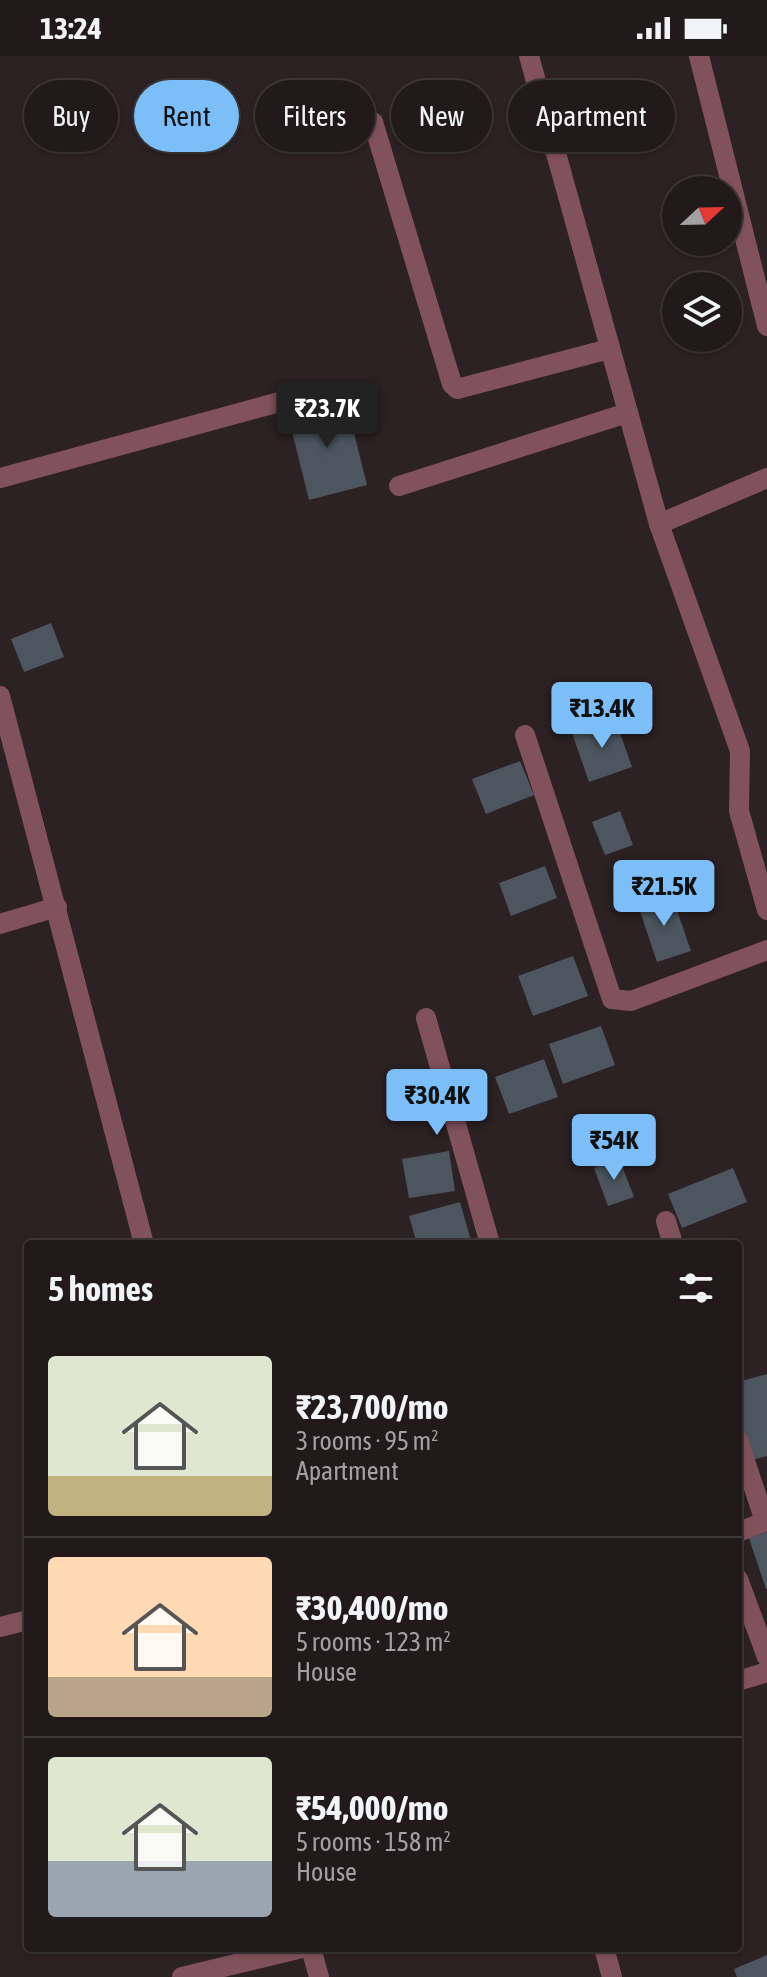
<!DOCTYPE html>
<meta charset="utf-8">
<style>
body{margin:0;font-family:"Asap Condensed",sans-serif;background:#292223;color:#f1f3f6;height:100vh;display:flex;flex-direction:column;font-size:30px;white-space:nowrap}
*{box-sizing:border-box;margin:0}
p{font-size:26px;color:#a2a0a2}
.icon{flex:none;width:44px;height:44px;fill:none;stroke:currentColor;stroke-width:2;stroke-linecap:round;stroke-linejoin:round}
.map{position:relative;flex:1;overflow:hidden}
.drawer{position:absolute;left:24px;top:1184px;width:718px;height:712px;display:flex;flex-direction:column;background:#21191a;border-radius:8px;box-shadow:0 2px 6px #0004,0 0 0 2px #3e3839}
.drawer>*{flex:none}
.guide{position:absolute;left:24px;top:24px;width:720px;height:72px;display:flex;gap:16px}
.needle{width:52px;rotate:68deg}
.controls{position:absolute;left:662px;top:120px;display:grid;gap:16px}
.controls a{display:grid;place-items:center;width:80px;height:80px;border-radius:50%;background:#21191a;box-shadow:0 2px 6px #0004,0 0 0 2px #3e3839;font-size:40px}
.price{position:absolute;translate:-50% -68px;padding:0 18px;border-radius:8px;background:#7bbef8;color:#111;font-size:26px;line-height:52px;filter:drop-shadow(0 2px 4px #0008)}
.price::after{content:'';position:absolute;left:50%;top:48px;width:24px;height:18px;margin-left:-12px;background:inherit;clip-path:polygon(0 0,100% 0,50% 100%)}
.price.selected{background:#222;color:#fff}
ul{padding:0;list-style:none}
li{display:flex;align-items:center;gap:24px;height:200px;padding:0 24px}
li+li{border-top:2px solid #3e3839}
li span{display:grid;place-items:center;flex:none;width:224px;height:160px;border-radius:8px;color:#555}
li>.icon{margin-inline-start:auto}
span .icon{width:96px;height:96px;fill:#fffc;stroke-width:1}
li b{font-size:34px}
h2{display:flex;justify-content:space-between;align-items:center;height:96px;padding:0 24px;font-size:34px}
.chip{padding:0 28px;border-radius:36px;background:#21191a;box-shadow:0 2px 6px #0004,0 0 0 2px #3e3839;font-size:28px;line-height:72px}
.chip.selected{background:#7bbef8;color:#111}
.status{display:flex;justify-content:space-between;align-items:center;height:56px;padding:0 40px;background:#21191a;direction:ltr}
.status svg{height:22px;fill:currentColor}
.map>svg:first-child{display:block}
</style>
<div class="status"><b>13:24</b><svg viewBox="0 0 49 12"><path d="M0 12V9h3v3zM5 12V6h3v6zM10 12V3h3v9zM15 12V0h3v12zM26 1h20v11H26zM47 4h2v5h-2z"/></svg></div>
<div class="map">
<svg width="767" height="1921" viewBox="0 0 767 1921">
<rect width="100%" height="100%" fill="#2c2123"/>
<!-- building -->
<g fill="#4d565f">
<polygon points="346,345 367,429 309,444 288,359"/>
<polygon points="51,567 64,601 24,616 11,583"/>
<polygon points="615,663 632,711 589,726 572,677"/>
<polygon points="520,705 534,739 486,758 472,723"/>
<polygon points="620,755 633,789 605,799 592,766"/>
<polygon points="545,810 557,842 511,860 499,827"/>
<polygon points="671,837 691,895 657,906 638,849"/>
<polygon points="573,900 588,940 533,960 518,920"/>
<polygon points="601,970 615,1009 563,1028 549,988"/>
<polygon points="544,1003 558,1041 509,1058 495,1021"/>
<polygon points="449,1095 455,1135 409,1142 402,1103"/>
<polygon points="619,1102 634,1141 608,1150 594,1112"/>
<polygon points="733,1112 747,1146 682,1172 668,1138"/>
<polygon points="460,1146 472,1188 417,1188 409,1160"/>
<polygon points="767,1318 767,1400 749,1405 738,1364 738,1326"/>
<polygon points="767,1476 767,1533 766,1533 749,1482"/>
<polygon points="767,1899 767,1921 737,1921 734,1913"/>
</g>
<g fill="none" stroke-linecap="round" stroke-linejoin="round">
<!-- minor -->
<g stroke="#81525b" stroke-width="20">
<polyline points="529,0 659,468 740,695 739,755 767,854"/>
<polyline points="699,0 767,270"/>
<polyline points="373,66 452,328 457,333 609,293"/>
<polyline points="0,422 298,341"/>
<polyline points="399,430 627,357"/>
<polyline points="659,468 767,422"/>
<polyline points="0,640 144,1188"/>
<polyline points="525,679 612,943 631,945 767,894"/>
<polyline points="0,868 57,851"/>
<polyline points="426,962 490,1188"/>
<polyline points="666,1165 673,1188"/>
<polyline points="738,1384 765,1465"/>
<polyline points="738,1476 767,1465"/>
<polyline points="738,1523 767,1601"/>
<polyline points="0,1571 28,1564"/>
<polyline points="738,1625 767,1616"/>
<polyline points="311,1892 319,1921"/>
<polyline points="604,1892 612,1921"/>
<polyline points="182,1921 302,1892"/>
</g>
</g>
</svg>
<div class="controls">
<a><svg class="needle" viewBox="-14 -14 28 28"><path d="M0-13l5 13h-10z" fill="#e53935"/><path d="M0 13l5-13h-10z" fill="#a2a0a2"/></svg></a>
<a><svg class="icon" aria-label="layers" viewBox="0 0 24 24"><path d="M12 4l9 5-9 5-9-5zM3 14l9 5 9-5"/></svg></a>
</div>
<b class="price selected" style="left:327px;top:394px">₹23.7K</b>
<b class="price" style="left:602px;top:694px">₹13.4K</b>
<b class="price" style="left:664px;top:872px">₹21.5K</b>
<b class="price" style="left:437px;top:1081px">₹30.4K</b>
<b class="price" style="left:614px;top:1126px">₹54K</b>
<div class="guide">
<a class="chip">Buy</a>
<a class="chip selected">Rent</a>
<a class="chip">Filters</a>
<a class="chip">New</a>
<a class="chip">Apartment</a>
</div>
<section class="drawer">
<h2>5 homes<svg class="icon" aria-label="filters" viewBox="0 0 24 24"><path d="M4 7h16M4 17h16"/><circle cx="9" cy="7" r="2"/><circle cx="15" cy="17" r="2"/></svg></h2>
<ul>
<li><span style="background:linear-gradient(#dfe7d0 75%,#c2b280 0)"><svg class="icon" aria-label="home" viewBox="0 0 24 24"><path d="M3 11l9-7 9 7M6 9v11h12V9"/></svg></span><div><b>₹23,700/mo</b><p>3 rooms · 95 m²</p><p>Apartment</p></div></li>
<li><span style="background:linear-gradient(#ffd9b3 75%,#b9a48a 0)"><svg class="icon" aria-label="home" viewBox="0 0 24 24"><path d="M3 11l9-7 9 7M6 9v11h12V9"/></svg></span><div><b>₹30,400/mo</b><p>5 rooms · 123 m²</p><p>House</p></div></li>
<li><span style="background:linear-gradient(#dfe7d0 65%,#9aa5b1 0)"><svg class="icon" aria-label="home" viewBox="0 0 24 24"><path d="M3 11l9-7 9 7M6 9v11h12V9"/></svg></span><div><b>₹54,000/mo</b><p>5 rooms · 158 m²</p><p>House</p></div></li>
</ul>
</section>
</div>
